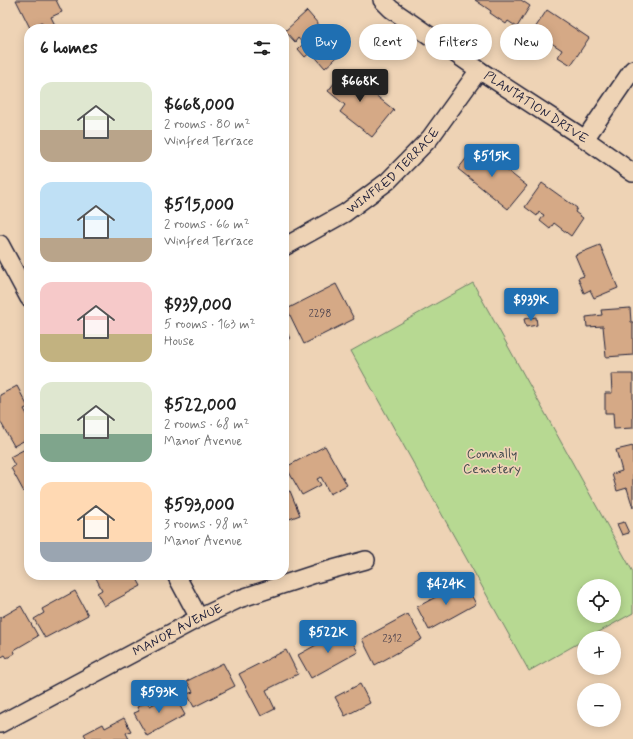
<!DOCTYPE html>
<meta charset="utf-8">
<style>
body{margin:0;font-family:Mynerve,sans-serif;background:#f6f6f6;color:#222;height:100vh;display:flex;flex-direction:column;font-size:15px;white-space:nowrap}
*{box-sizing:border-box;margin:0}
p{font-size:13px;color:#767676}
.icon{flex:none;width:22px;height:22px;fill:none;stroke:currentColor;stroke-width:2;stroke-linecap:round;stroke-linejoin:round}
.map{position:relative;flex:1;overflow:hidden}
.side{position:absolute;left:24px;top:24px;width:265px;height:556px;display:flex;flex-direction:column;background:#fff;border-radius:16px;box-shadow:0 2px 10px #0003}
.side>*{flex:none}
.banner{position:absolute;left:301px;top:24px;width:272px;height:36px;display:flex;gap:8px}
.buttons{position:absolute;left:577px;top:579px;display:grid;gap:8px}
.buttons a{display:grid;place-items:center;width:44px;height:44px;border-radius:50%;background:#fff;box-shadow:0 2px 10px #0003;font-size:20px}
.price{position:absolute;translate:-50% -34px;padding:0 9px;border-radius:4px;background:#1f6fb2;color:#fff;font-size:13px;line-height:26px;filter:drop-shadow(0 1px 2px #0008)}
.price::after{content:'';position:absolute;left:50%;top:24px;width:12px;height:9px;margin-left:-6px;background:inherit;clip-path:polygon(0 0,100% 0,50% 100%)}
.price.active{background:#222;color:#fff}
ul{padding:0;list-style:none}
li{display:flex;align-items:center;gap:12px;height:100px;padding:0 16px}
li span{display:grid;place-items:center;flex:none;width:112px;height:80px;border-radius:12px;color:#555}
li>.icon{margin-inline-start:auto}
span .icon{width:48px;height:48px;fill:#fffc;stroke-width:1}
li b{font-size:17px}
h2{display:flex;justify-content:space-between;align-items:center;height:48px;padding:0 16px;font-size:17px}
.chip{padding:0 14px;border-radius:18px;background:#fff;box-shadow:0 2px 10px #0003;font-size:14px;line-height:36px}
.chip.active{background:#1f6fb2;color:#fff}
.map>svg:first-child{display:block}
</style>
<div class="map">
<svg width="633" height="739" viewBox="0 0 633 739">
<rect width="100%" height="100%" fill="#eed3b5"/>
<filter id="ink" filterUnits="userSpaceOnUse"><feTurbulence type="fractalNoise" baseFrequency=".025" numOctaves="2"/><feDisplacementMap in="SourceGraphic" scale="8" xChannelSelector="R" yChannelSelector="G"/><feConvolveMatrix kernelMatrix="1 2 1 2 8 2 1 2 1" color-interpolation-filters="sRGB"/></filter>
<g filter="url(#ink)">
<!-- green -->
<path fill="#b7d992" stroke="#6c7e66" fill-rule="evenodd" d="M473,283L633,572V613L588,638H584V640L529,671L351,351ZM584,586H614V616H584Z"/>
<!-- building -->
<g fill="#d5a986" stroke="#22223b">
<polygon points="16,0 56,0 62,12 51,17 55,25 48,29 45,29 42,22 30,28"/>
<polygon points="475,0 521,0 530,6 517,27 508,21 506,24 490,13 491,11"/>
<polygon points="547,10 589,38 571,65 558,57 562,50 533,31"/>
<polygon points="307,11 332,40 334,38 345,50 325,68 311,52 305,57 298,49 303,44 298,38 295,42 285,31"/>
<polygon points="346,68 361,80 359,82 394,110 372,137 340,112 345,105 328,91"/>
<polygon points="476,146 527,186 508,209 458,169"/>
<polygon points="542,183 577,208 575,212 583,218 571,236 554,223 550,229 540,221 544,215 539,212 537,216 525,207"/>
<polygon points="600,245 618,288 594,298 590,290 584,293 578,278 584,276 575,255"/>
<polygon points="336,284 354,319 304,344 287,309"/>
<polygon points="630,308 631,322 633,322 633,355 606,357 603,326 587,327 586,317 602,315 601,310"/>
<polygon points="536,317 537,325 526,327 524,319"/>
<polygon points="284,325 290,339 284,341"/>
<polygon points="611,374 633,374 633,428 614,429 613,413 605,413 605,393 612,393"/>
<polygon points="17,386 28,407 24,409 29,418 29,438 14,446 0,421 0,395"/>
<polygon points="325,446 347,485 330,494 321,477 317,479 321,485 302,495 286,467"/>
<polygon points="633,446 633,508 627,488 617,491 612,474 622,471 616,450"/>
<polygon points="29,447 29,491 28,489 24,492 11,468 15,466 10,457"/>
<polygon points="284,487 286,492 290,491 300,515 284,521"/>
<polygon points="624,522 629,533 622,535 617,524"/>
<polygon points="101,575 135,575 141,586 104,606 97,593 102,590 96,578"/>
<polygon points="464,582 476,604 429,630 417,607"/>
<polygon points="75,591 88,615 45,638 34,619 44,613 42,609"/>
<polygon points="21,606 38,636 14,650 15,653 7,658 5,655 0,658 0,618"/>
<polygon points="408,614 422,639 375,665 362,639"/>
<polygon points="345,629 358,652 311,678 298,655"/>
<polygon points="286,650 298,674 266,690 275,709 261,716 239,674"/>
<polygon points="223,663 235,686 194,707 187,694 193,692 187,681"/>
<polygon points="360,684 370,703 345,716 335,697"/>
<polygon points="173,693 185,715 147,736 134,713 139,711 137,707 147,702 150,706"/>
<polygon points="124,718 131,731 126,733 129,739 87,739 84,734 103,724 105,728"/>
</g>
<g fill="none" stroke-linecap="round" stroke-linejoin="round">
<defs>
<g id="street">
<path id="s1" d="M382,0L391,9L479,70L585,139L633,173"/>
<polyline points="585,139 633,69"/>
<polyline points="0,244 29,298"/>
<path id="s2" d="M284,247L345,213L388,181L430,138L479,70"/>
<polyline points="176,575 199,618"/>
<path id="s3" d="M0,724L199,618L239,599L315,574L366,560"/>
</g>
</defs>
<!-- street casing -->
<use href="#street" stroke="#22223b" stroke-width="20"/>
<!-- street -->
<use href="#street" stroke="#eed3b5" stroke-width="17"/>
</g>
</g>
<g text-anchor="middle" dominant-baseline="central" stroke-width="3.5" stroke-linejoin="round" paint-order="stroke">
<!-- number labels -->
<g font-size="11" fill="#4f444e">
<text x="320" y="314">2298</text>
<text x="392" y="639">2312</text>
</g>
<!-- street labels -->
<g font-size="13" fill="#22223b" stroke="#eed3b5">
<text stroke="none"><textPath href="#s1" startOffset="188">PLANTATION DRIVE</textPath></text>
<text stroke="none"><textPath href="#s2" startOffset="134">WINFRED TERRACE</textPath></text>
<text stroke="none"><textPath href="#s3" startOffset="201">MANOR AVENUE</textPath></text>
</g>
<!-- park labels -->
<g font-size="13" fill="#40474c" stroke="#eed3b5">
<text x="492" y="454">Connally<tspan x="492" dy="15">Cemetery</tspan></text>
</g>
</g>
</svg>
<div class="buttons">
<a><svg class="icon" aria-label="locate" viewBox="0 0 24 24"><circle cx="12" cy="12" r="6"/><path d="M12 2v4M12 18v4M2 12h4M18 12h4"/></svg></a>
<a>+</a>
<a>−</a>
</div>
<b class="price active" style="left:360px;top:103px">$668K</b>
<b class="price" style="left:492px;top:178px">$515K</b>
<b class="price" style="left:531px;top:322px">$939K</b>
<b class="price" style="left:446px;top:606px">$424K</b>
<b class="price" style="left:328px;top:654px">$522K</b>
<b class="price" style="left:159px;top:714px">$593K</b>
<div class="banner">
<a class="chip active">Buy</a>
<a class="chip">Rent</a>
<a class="chip">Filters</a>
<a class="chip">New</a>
</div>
<section class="side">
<h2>6 homes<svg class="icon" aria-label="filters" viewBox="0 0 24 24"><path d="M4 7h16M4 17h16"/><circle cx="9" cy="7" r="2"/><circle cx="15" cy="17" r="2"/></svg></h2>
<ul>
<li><span style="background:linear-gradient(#dfe7d0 60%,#b9a48a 0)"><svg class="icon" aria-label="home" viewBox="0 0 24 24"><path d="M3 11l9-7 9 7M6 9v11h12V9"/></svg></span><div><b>$668,000</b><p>2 rooms · 80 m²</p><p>Winfred Terrace</p></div></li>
<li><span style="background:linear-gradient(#bfe0f5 70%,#b9a48a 0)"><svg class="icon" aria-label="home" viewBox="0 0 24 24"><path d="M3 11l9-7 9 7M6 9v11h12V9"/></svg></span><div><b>$515,000</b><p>2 rooms · 66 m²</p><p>Winfred Terrace</p></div></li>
<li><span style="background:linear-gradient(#f6c9c9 65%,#c2b280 0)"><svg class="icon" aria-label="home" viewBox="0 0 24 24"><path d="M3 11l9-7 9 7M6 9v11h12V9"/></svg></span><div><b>$939,000</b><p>5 rooms · 163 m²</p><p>House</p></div></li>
<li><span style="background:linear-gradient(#dfe7d0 65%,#7fa58c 0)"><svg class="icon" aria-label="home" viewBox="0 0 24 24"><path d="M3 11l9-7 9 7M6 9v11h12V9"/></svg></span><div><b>$522,000</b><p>2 rooms · 68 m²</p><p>Manor Avenue</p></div></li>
<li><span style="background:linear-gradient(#ffd9b3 75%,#9aa5b1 0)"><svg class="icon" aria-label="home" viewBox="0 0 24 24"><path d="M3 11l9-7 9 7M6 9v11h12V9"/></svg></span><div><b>$593,000</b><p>3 rooms · 98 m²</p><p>Manor Avenue</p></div></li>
</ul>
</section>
</div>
